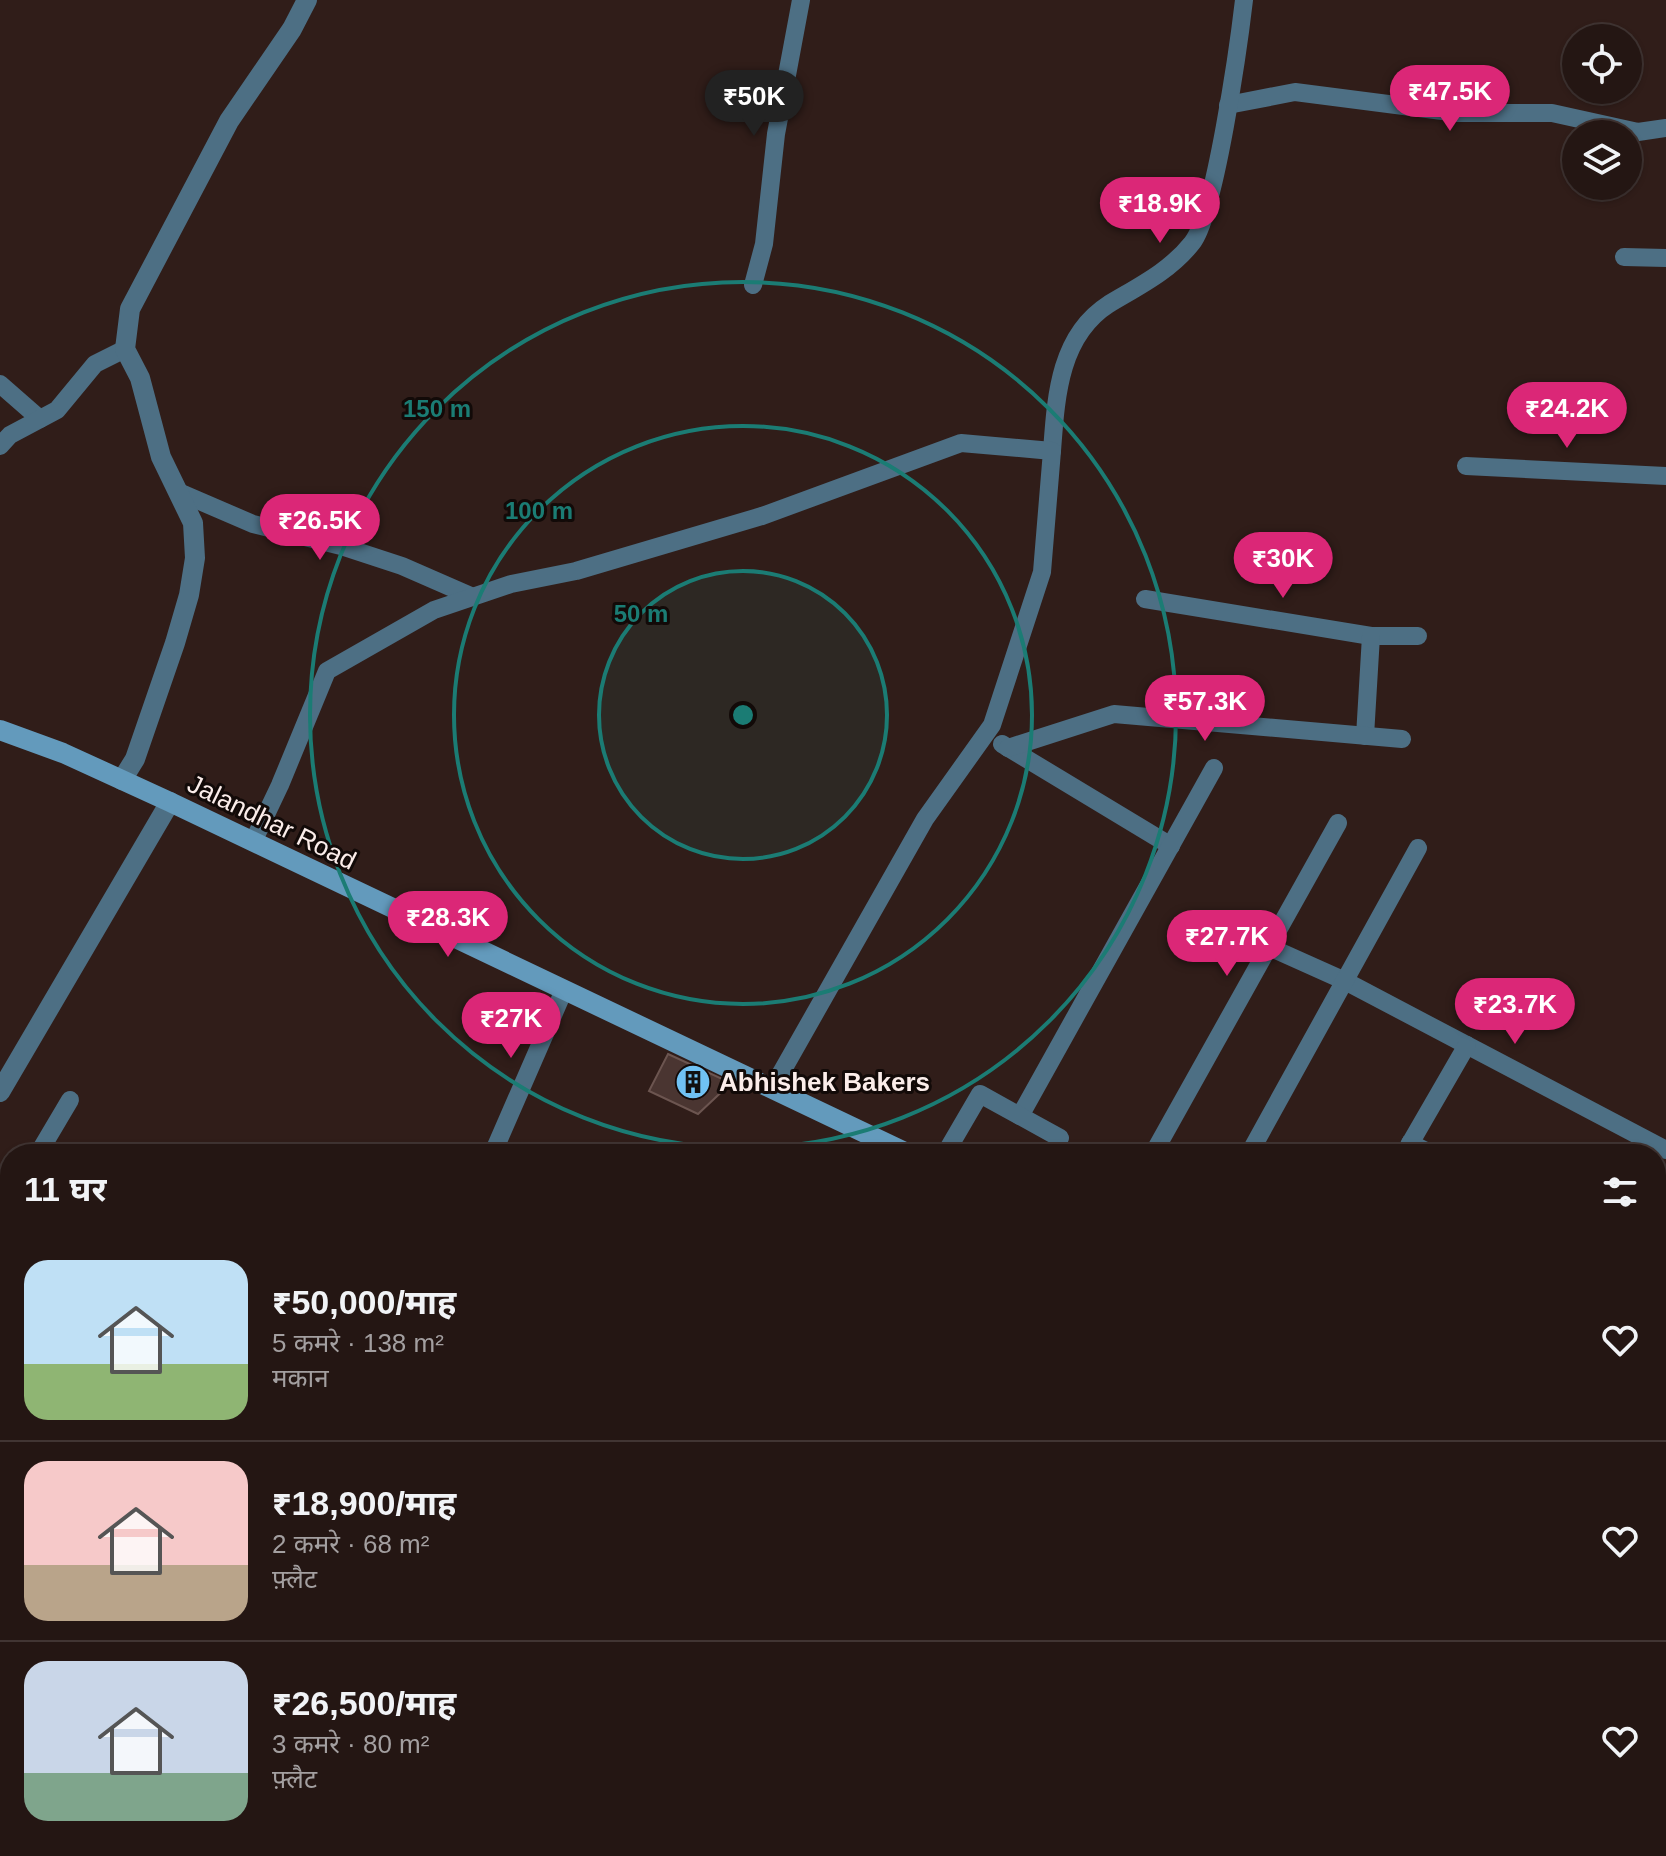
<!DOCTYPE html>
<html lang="hi">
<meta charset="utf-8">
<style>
body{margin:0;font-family:Helvetica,"Noto Sans Devanagari",sans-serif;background:#2c1f1c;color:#f1f3f6;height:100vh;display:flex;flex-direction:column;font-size:30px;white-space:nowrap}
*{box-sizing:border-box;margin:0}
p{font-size:26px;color:#a39fa0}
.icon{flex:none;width:44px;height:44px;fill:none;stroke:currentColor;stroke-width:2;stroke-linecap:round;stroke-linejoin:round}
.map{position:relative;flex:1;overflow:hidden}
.drawer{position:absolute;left:0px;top:1144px;width:1666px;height:712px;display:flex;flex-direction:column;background:#241613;border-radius:32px 32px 0 0;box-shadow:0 2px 6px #0004,0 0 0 2px #413533}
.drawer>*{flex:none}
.tools{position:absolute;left:1562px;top:24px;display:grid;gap:16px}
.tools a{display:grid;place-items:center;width:80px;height:80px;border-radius:50%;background:#241613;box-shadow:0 2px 6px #0004,0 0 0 2px #413533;font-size:40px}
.price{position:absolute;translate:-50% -68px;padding:0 18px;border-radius:28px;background:#db2777;color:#fff;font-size:26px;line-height:52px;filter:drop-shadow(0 2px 4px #0008)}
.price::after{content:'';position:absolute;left:50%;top:48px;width:24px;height:18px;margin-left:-12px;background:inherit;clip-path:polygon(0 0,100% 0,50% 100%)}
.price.current{background:#222;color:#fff}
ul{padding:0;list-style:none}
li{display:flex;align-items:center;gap:24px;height:200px;padding:0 24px}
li+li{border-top:2px solid #413533}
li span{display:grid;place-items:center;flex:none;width:224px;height:160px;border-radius:24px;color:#555}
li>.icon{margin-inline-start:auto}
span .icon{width:96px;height:96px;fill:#fffc;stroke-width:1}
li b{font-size:34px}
h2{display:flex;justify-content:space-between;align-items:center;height:96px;padding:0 24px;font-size:34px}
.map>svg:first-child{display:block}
</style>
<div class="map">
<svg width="1666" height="1856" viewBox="0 0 1666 1856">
<rect width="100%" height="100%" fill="#301d19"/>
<!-- building -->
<polygon fill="#4a3531" stroke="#6c5550" stroke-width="2" points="668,1054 731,1083 698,1114 649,1091"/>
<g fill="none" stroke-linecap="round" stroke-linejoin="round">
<!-- minor -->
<g stroke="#4d6f84" stroke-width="18">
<polyline points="1228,105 1295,92 1458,113 1552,113 1638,132 1666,128"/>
<polyline points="1624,257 1666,258"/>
<polyline points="753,285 764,244 776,134 801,0"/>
<polyline points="0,384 40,419"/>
<polyline points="0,446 10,435 57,410 95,364 125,349"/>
<path d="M1052,451C1056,397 1059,336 1109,304C1139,286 1170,271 1192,243C1215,215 1239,43 1244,0"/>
<polyline points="1466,466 1666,476"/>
<polyline points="181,493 253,524 341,546 402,566 473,597"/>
<polyline points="1145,599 1371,636 1418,636"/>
<polyline points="1365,736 1371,636"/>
<polyline points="1002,744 1171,846"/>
<polyline points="1008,748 1114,714 1402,739"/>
<polyline points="253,842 280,785 327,671 434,610 511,584 576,571 762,516 961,443 1052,451 1042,572 992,725 925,819 772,1089"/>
<polyline points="1269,947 1345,981 1666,1150"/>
<polyline points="1020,1116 1214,768"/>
<polyline points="1410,1143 1432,1154"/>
<polyline points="496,1146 564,990"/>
<polyline points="38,1154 70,1100"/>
<polyline points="945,1154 980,1094 1060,1138"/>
<polyline points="1153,1154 1338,823"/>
<polyline points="1249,1154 1418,848"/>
<polyline points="1404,1154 1467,1045"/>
<polyline points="1656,1367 1666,1372"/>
<polyline points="1656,1466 1666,1471"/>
<polyline points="1657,1555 1666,1537"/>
<polyline points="0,1836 13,1856"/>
<polyline points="954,1846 971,1856"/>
<polyline points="1299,1846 1317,1856"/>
<polyline points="750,1856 756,1846"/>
<polyline points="1116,1856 1122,1846"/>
<polyline points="1551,1856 1556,1846"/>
</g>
<!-- tertiary -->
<g stroke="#4d6f84" stroke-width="20">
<polyline points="122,780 135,759 175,643 189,595 195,558 193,523 161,457 140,378 125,349 130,309 229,121 292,29 307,0"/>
<polyline points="0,1092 170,802"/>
<polyline points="1656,1217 1666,1199"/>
<polyline points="0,1491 10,1497"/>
</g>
<!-- secondary -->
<g stroke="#639abc" stroke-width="20">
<polyline points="0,730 63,753 170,802 909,1154"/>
<polyline points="1656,1554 1666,1560"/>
<polyline points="587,1846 604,1856"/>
<polyline points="57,1856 64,1846"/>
</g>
</g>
<!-- distance rings -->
<circle cx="743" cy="715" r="144" fill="#1b7c74" fill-opacity=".12"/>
<g fill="none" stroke="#1b7c74" stroke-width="4">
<circle cx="743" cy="715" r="144"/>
<circle cx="743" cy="715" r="289"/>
<circle cx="743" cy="715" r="433"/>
</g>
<!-- icons -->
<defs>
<symbol id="building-disc" viewBox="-11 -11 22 22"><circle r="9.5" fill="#70c2f4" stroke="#120a08"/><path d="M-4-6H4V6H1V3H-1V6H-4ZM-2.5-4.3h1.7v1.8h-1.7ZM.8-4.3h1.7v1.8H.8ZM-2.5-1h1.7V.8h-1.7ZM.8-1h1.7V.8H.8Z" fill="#111"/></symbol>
</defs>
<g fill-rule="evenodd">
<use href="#building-disc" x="673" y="1062" width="40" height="40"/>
</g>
<g text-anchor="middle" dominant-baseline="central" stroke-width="6" stroke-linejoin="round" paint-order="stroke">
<!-- street labels -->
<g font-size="26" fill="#fbedea" stroke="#120a08">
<text transform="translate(272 822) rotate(26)">Jalandhar Road</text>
</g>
<!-- poi labels -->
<g font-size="26" font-weight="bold" fill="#fbedea" stroke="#120a08" text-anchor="start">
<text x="719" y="1082">Abhishek Bakers</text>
</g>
</g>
<circle cx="743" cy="715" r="12" fill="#1b7c74" stroke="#120a08" stroke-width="4"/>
<g font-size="24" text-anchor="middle" font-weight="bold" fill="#1b7c74" stroke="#120a08" stroke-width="6" stroke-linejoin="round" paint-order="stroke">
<text x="437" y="417">150 m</text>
<text x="539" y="519">100 m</text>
<text x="641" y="622">50 m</text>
</g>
</svg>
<div class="tools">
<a><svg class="icon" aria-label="locate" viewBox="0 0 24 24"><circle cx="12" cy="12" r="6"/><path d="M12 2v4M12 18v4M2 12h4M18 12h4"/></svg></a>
<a><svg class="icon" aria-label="layers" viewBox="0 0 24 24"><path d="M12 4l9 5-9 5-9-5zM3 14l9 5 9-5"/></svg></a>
</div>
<b class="price" style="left:1450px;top:133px">₹47.5K</b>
<b class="price current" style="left:754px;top:138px">₹50K</b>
<b class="price" style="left:1160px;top:245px">₹18.9K</b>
<b class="price" style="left:1567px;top:450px">₹24.2K</b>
<b class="price" style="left:320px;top:562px">₹26.5K</b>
<b class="price" style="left:1283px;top:600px">₹30K</b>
<b class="price" style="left:1205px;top:743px">₹57.3K</b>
<b class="price" style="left:448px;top:959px">₹28.3K</b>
<b class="price" style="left:1227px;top:978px">₹27.7K</b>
<b class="price" style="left:1515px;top:1046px">₹23.7K</b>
<b class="price" style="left:511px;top:1060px">₹27K</b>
<section class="drawer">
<h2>11 घर<svg class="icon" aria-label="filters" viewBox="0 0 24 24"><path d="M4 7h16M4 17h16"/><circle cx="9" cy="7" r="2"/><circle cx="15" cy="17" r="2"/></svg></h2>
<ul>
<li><span style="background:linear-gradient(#bfe0f5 65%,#8fb573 0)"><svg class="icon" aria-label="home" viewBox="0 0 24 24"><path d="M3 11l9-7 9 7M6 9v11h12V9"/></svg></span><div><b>₹50,000/माह</b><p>5 कमरे · 138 m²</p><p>मकान</p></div><svg class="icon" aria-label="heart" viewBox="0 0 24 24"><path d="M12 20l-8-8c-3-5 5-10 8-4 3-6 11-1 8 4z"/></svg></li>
<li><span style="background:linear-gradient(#f6c9c9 65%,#b9a48a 0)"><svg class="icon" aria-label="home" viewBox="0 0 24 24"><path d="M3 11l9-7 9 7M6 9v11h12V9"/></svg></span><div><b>₹18,900/माह</b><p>2 कमरे · 68 m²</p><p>फ़्लैट</p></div><svg class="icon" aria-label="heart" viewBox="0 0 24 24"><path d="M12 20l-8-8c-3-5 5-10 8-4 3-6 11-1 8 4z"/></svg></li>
<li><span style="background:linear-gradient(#c9d6e8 70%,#7fa58c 0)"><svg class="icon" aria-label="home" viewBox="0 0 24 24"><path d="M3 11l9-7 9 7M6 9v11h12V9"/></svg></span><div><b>₹26,500/माह</b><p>3 कमरे · 80 m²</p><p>फ़्लैट</p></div><svg class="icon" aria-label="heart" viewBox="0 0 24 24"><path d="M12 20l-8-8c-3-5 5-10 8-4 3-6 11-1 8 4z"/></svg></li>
</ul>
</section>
</div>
